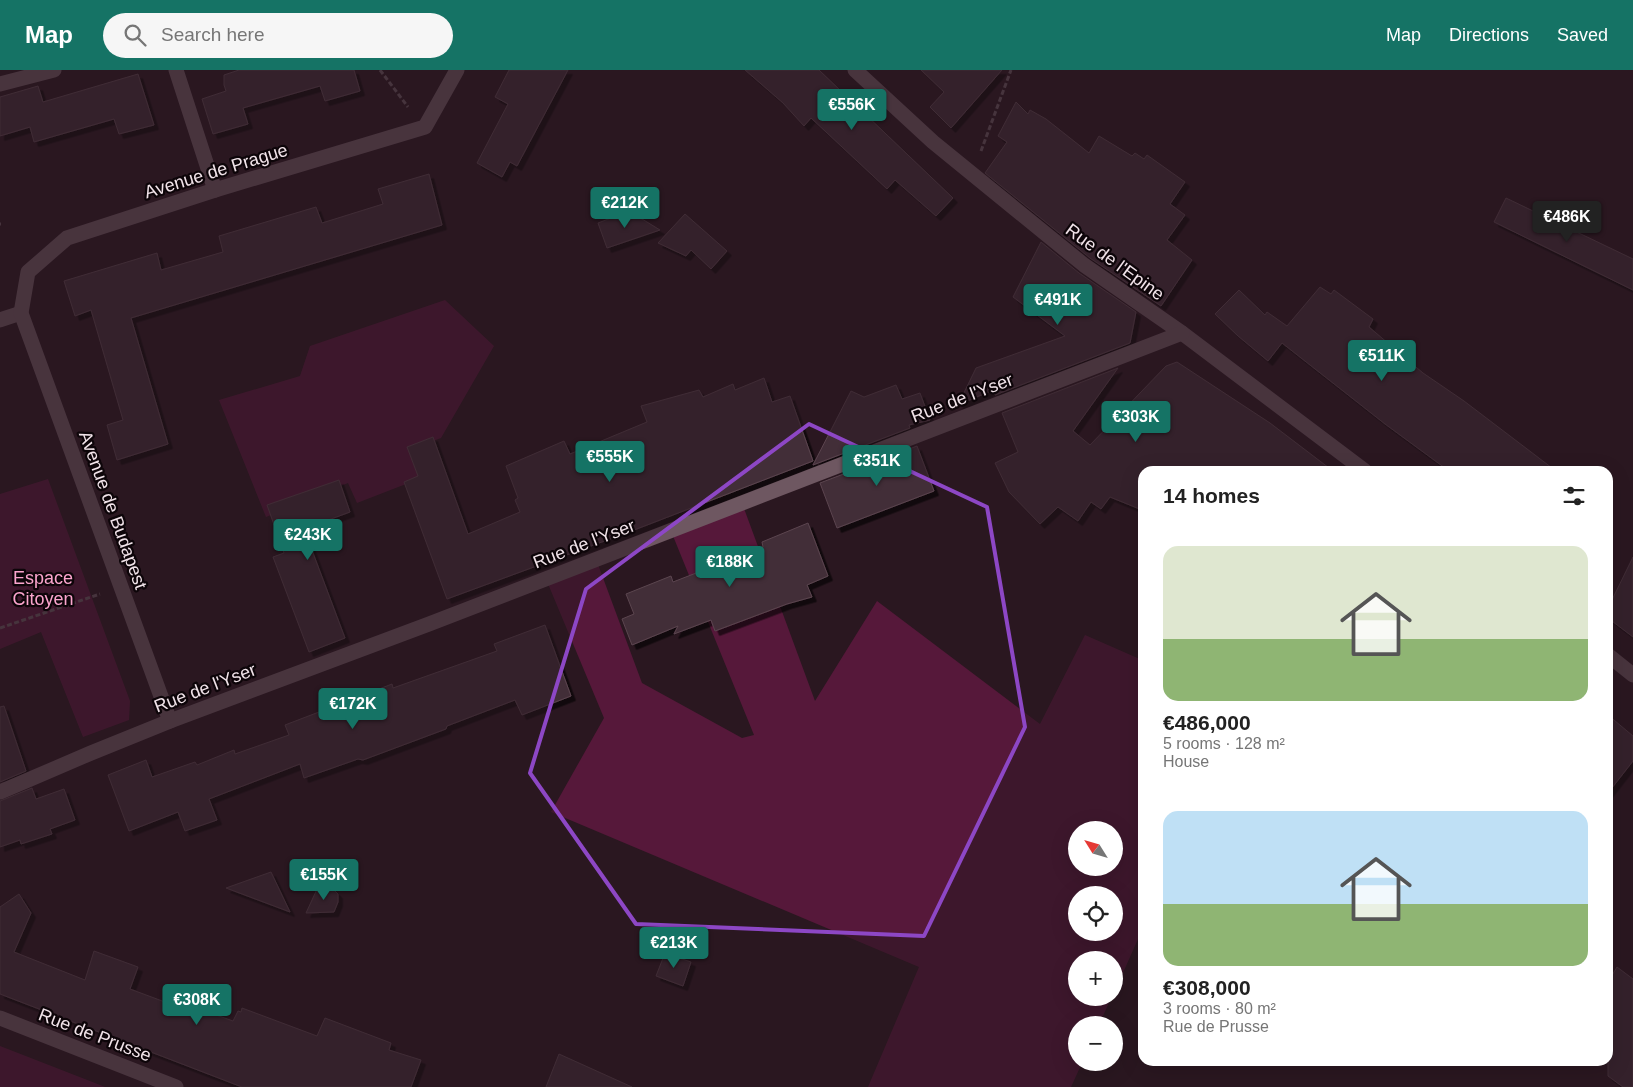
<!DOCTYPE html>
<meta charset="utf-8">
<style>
body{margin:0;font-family:Helvetica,sans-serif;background:#f6f6f6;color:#222;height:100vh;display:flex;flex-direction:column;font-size:19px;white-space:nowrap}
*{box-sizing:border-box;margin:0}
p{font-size:16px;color:#767676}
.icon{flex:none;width:28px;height:28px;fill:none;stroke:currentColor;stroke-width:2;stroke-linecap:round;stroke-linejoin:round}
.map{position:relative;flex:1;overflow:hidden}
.side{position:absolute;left:1138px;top:396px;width:475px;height:600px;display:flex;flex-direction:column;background:#fff;border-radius:15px;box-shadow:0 5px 20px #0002}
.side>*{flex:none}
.needle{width:32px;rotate:307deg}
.fabs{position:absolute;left:1068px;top:751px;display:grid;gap:10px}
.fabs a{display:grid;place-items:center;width:55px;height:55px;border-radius:50%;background:#fff;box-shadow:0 5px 20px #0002;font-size:25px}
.price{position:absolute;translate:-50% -42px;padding:0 11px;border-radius:5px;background:#157365;color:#fff;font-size:16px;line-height:32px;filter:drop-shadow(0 1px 2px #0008)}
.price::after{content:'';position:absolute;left:50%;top:30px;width:15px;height:11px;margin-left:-8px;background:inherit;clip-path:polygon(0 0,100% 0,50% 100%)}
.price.selected{background:#222;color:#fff}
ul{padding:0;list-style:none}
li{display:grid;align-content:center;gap:10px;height:265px;padding:0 25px}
li span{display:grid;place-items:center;height:155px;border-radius:15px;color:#555}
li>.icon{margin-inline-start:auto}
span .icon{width:90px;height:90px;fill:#fffc;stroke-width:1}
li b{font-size:21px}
h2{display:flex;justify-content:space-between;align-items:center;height:60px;padding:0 25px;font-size:21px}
header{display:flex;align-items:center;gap:30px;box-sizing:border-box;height:70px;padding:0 25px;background:#157365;color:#fff}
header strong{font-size:24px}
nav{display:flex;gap:28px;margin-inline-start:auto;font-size:18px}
.search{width:350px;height:45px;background:#f6f6f6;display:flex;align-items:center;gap:12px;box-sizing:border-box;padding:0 18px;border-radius:28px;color:#767676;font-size:19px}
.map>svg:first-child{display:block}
</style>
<header>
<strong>Map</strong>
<div class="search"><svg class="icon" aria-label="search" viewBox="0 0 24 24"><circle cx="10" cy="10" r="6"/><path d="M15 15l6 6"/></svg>Search here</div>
<nav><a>Map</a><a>Directions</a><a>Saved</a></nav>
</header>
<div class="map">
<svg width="1633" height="1017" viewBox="0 0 1633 1017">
<defs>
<filter id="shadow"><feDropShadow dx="4.5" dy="4.5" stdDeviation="0" flood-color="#0009"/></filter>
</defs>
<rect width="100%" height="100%" fill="#2a1720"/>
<!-- green -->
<g fill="#56183a" fill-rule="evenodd">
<polygon points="445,230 494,276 441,368 414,378 424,407 357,433 348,413 266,447 219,330 300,306 310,276"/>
<polygon points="48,409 130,631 129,650 83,667 41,562 0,579 0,424"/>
<path d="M742,433L815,631L877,531L1040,654L1085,565L1142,590V860L1114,923V890H1076V928H1111L1099,955H1076V992L1082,993L1071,1017H868L919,897L551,742L604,648L546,509L596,489L642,613L742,668L754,665L671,461ZM1076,760H1114V798H1076ZM1076,825H1114V862H1076Z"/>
<polygon points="0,976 95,1013 105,1017 0,1017"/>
</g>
<!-- building -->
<g fill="#432e38" stroke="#5b454f" filter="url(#shadow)">
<polygon points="239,0 354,0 360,21 325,31 320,16 243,38 248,54 213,64 202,29 226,21 224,15 224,5"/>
<polygon points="509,0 568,0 517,96 510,92 502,107 477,93 508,34 495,27"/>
<polygon points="745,0 819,0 953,128 936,146 895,110 887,119 811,48 804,56 783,33"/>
<polygon points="921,0 1002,0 951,58 930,37 944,22"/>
<polygon points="138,4 154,55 119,64 114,49 34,72 30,57 0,66 0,27 38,16 43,32"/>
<polygon points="1016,32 1028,44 1030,40 1046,49 1089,83 1099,66 1132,86 1135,83 1144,89 1147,85 1185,112 1170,134 1185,145 1167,170 1192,190 1161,236 1090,188 985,103 1007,72 998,66"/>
<polygon points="429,104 442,155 131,248 168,374 117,390 107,355 123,350 91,240 75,246 64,211 157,183 161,200 223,182 219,166 316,137 322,153 383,134 378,119"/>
<polygon points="1506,128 1633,189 1633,220 1494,152"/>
<polygon points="629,141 660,160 607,178 598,153"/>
<polygon points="685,144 727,181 711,199 691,180 686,186 658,173"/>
<polygon points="1041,172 1079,203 1136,242 1130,273 995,325 993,320 958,335 976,298 1065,266 1013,227"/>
<polygon points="1320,217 1331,224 1334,220 1373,249 1369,257 1423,303 1464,331 1556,401 1449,401 1385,354 1282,273 1268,291 1238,266 1215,244 1239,220 1265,245 1267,242 1287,256"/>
<polygon points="1177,292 1270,353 1333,401 1142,401 1142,440 1110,427 1101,439 1091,432 1078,451 1058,437 1040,454 1009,422 995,393 1018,382 1002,343 1118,298 1073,361 1090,375 1166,296"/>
<polygon points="764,308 772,332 790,326 813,391 629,462 447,529 404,412 418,406 407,377 433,367 468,464 520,442 515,430 518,428 506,396 564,371 570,384 647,352 641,336 699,320 703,327 733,314 735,320"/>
<polygon points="896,315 902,329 920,323 930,350 909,355 910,358 813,395 851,321 864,327"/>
<polygon points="917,376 934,421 837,458 820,413"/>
<polygon points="339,410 350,442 304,459 345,568 309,582 273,487 284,483 267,435"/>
<polygon points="808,453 828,506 807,515 812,527 787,534 715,561 711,550 674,564 678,556 632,575 622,549 634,544 626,524 671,506 673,512 763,477 762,472"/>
<polygon points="1633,487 1633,567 1608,548 1608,538"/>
<polygon points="545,555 571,626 522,645 515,630 447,656 446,659 363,690 358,689 304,708 300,694 209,729 217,750 185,761 178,742 129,761 108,705 146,690 152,707 195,692 197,695 234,680 235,684 289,665 285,655 392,614 393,618 497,581 494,574"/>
<polygon points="4,636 26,701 0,712 0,637"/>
<polygon points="1608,645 1633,666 1633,691 1608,723"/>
<polygon points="32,718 36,729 64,719 75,750 50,759 52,764 21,774 20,770 0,777 0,731"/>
<polygon points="271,802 290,842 226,818"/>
<polygon points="330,816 338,824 338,832 334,842 306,843 318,817"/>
<polygon points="19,824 31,843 14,882 85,910 94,881 138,897 130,919 173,935 175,930 233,951 238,941 241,942 242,938 317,966 325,948 391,973 389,980 421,990 411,1017 242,1017 0,924 0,837"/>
<polygon points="665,883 691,892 683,916 656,906"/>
<polygon points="1617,897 1633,909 1633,1017 1623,1017 1608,1006 1608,912"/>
<polygon points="559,984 632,1017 546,1017"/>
</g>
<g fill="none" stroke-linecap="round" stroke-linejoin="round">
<!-- path -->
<g stroke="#69575f" stroke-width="3" stroke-dasharray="5 2.5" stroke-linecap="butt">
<polyline points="380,0 408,37"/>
<polyline points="981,81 1011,0"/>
<polyline points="0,154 1,154"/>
<polyline points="0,558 100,524"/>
</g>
<!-- minor -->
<g stroke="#6e5761" stroke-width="15">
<polyline points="176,0 215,120"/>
<polyline points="855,0 933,72 1084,195 1182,263 1365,401"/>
<polyline points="0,14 54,0"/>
<polyline points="0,250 21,243"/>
<polyline points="1608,585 1633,605"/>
<polyline points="170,651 21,243 28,202 67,168 215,120 425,57 457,0"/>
<polyline points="0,722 91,683 170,651 429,554 1182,263"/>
<polyline points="0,948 176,1017"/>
</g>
</g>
<!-- marked area -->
<path d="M0 0H1633V1017H0ZM809,354L987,437L1025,657L924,866L636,854L530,703L586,519Z" fill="#2a1720" fill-opacity=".55" fill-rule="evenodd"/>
<path fill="none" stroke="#8d47c5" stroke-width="4" stroke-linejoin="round" d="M809,354L987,437L1025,657L924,866L636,854L530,703L586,519Z"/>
<g text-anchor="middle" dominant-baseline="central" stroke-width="4.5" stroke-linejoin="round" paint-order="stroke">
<!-- street labels -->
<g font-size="18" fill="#f1e3e9" stroke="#0d0509">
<text transform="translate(216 101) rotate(-17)">Avenue de Prague</text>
<text transform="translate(1115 192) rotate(36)">Rue de l'Epine</text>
<text transform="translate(962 328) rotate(-21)">Rue de l'Yser</text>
<text transform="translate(113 440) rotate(70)">Avenue de Budapest</text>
<text transform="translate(584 474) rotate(-21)">Rue de l'Yser</text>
<text transform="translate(205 618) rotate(-21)">Rue de l'Yser</text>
<text transform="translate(95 965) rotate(21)">Rue de Prusse</text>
</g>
<!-- park labels -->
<g font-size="18" fill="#fba4cd" stroke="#0d0509">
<text x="43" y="508">Espace<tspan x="43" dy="21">Citoyen</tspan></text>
</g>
</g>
</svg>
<div class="fabs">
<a><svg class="needle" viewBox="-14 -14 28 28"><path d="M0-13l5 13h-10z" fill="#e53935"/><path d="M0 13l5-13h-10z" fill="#767676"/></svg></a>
<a><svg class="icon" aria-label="locate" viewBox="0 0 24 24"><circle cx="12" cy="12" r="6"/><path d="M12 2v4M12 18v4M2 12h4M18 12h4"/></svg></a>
<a>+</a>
<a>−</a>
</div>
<b class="price" style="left:852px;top:61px">€556K</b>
<b class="price" style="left:625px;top:159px">€212K</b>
<b class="price selected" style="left:1567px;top:173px">€486K</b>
<b class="price" style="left:1058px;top:256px">€491K</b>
<b class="price" style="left:1382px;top:312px">€511K</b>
<b class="price" style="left:1136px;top:373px">€303K</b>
<b class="price" style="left:610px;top:413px">€555K</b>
<b class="price" style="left:877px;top:417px">€351K</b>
<b class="price" style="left:308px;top:491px">€243K</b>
<b class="price" style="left:730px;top:518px">€188K</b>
<b class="price" style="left:353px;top:660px">€172K</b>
<b class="price" style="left:324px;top:831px">€155K</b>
<b class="price" style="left:674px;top:899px">€213K</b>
<b class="price" style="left:197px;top:956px">€308K</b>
<section class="side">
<h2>14 homes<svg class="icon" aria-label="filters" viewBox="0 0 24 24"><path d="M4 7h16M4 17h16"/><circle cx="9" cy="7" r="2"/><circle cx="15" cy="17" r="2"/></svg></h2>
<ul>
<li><span style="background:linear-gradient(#dfe7d0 60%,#8fb573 0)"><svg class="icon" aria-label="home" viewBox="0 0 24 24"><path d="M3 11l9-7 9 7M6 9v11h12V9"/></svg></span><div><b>€486,000</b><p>5 rooms · 128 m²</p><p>House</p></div></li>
<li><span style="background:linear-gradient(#bfe0f5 60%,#8fb573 0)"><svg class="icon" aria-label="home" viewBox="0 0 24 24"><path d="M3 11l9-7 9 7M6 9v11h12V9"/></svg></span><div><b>€308,000</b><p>3 rooms · 80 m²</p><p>Rue de Prusse</p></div></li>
</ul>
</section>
</div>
